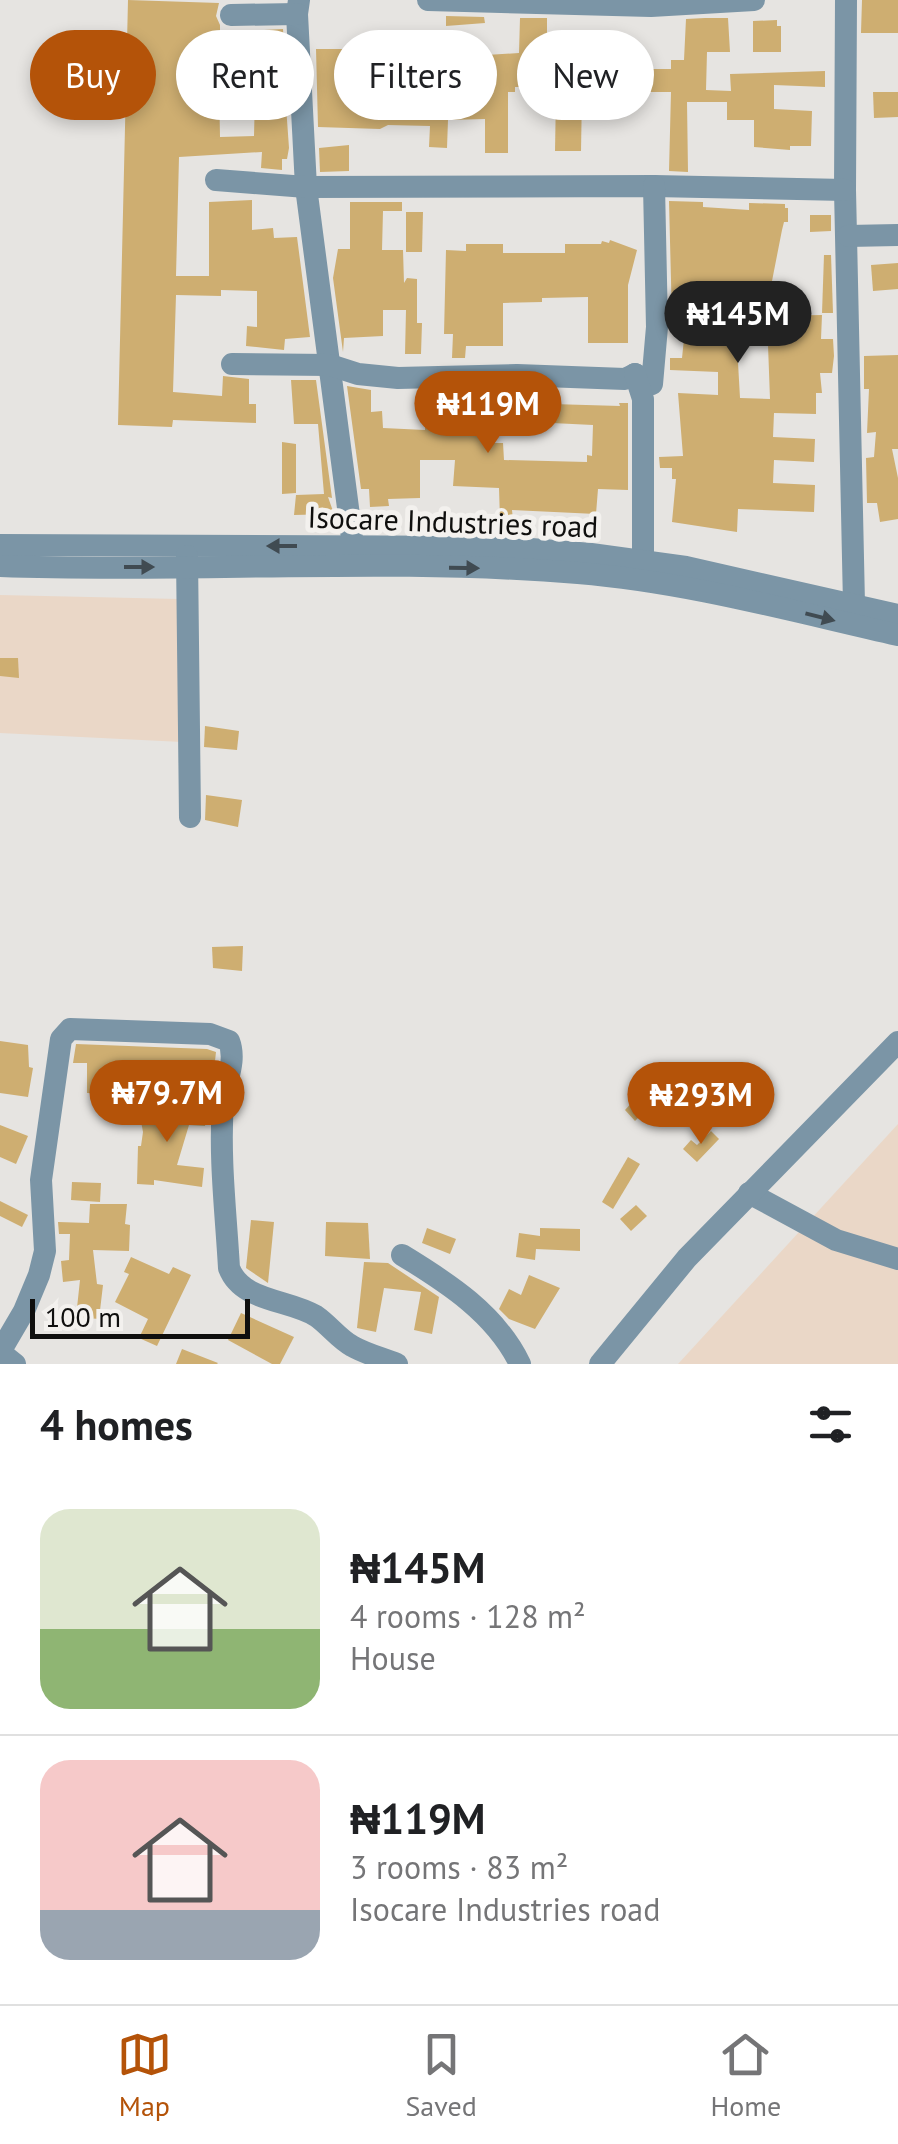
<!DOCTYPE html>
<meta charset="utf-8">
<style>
body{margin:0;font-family:"PT Sans",sans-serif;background:#f2f2f2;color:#202124;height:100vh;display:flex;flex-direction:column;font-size:38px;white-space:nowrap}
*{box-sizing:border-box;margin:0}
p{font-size:32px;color:#757577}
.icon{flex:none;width:55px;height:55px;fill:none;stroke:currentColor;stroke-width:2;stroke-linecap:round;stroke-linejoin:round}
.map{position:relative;height:1364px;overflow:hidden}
.panel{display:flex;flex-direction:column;background:#fff;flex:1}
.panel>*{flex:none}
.top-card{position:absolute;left:30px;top:30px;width:840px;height:90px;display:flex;gap:20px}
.scale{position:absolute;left:30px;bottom:25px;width:220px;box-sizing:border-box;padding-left:10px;border:5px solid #0f0f0e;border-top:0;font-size:28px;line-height:35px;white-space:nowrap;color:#0f0f0e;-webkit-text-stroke:8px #f3f1ee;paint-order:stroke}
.price{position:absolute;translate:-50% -85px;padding:0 22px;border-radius:35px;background:#b45309;color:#fff;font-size:32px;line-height:65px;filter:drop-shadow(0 2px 5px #0008)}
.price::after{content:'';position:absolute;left:50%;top:60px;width:30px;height:22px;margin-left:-15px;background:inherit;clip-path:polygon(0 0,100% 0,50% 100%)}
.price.current{background:#222;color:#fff}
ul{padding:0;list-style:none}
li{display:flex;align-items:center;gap:30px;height:250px;padding:0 40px}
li+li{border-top:2px solid #e0e0e0}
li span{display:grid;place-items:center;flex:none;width:280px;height:200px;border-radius:30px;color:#555}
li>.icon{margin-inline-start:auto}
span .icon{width:120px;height:120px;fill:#fffc;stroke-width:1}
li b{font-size:42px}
h2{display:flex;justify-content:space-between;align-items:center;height:120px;padding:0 40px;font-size:42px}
.tag{padding:0 35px;border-radius:45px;background:#fff;box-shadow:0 5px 15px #0003;font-size:35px;line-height:90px}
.tag.current{background:#b45309;color:#fff}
.tab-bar{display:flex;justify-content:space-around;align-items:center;height:140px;border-top:2px solid #e0e0e0;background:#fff;font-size:28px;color:#757577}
.tab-bar a{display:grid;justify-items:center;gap:5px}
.tab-bar .current{color:#b45309}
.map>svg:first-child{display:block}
</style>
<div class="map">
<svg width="898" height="1364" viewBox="0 0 898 1364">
<rect width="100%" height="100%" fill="#e6e4e1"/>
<!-- industrial -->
<g fill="#ead7c7">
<polygon points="0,595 179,599 182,742 0,733"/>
<polygon points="898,1124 898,1364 678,1364"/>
</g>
<!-- building -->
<g fill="#ceae71" fill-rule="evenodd">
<polygon points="128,0 219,3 216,16 220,25 220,52 262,53 264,30 283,29 285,65 240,64 240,84 219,84 220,137 254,136 255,94 285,92 289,148 287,159 282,159 282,170 261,168 262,152 179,157 176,276 209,276 209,202 252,200 252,230 273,228 274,238 297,237 310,337 285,339 284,350 246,346 247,326 257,327 257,291 221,290 221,296 176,295 173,392 222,396 223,376 249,379 249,404 256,404 256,423 173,420 172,427 118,425"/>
<polygon points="862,0 898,0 898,33 861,33"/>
<polygon points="446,16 484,17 485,23 446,26"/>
<polygon points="520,18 547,18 547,87 515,87 515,92 508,92 508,153 485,153 485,119 448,120 447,148 429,147 430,126 388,125 380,129 318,127 316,49 351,49 351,93 392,94 391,69 411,68 412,93 471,93 471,56 519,53"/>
<polygon points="705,18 728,18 730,52 707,52 706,90 731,91 730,74 825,71 825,87 774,85 774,109 812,111 811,146 790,146 790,150 754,147 754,120 727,120 727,102 687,102 688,172 669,171 671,92 630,92 630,69 671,69 671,60 684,60 686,19"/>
<polygon points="777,20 777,26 781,26 781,52 753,52 753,21"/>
<polygon points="873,92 898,92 898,117 874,118"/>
<polygon points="556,94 582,94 581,151 555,151"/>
<polygon points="349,145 349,171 320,172 319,148"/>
<path d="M669,201L703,202V207L749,210V203L785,204V208H788V222H784L782,230L772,281L771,316L822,315L821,339H833L834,356L832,373H820L822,393H816V414L774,413L773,437L815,439L814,462L774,460L773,483L815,485L814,512L738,509L737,532L672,522L676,479H672V468H660L659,457L683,456L678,393L718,395V372L670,370V358H682L686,320H672ZM737,345H768L770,399L740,398Z"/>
<polygon points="350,202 402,202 402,211 383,211 382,250 403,250 404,283 407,278 417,279 417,323 422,323 421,354 405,354 406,310 383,310 383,336 344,338 343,352 333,278 338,249 350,249"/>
<polygon points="406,212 423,212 422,252 406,252"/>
<polygon points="810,215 831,215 831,231 810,232"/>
<polygon points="610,240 637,250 628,285 628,343 588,343 588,297 542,298 542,302 503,303 503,346 466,346 465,358 452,358 453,334 444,334 446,250 466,251 466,244 503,244 503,253 565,253 565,244 601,244 602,241 609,243"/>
<polygon points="824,255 831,255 833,313 822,313"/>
<polygon points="898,263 898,289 873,291 871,265"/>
<polygon points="898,355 898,449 892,449 898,478 898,519 880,522 877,503 867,503 866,458 874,457 876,432 867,433 869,389 864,389 864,356"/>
<polygon points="291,380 316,380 332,498 328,497 334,514 294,515 296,495 324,494 318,424 294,424"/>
<polygon points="347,386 371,390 371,412 382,411 383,428 425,430 425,396 440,397 440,392 476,393 475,430 484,430 484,443 503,443 504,460 587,462 587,455 592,456 593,425 552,423 552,404 620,406 619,403 628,403 628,490 598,489 596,514 512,510 513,520 500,520 499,488 453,486 455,460 420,460 420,498 388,499 389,506 370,507 369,489 361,489"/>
<polygon points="282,442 296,444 296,493 282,494"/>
<polygon points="0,658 18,658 19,678 0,676"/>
<polygon points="205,726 239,731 237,750 204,747"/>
<polygon points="206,795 242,800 238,827 205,820"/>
<polygon points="243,946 242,971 213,968 212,947"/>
<polygon points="0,1041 28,1045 29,1067 33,1068 28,1097 0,1093"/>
<polygon points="76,1044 207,1049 216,1052 214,1070 137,1067 131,1095 87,1093 87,1063 73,1063"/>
<polygon points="665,1071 691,1092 657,1125 643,1113 635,1121 625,1110 636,1098 631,1093 645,1078 652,1084"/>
<polygon points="138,1105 207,1109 205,1126 189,1125 177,1165 204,1168 202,1187 154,1180 154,1185 137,1184 138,1146 141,1146 143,1132"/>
<polygon points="0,1125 28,1136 16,1164 0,1157"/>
<polygon points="711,1131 719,1139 697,1162 683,1149 691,1140 697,1145"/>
<polygon points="628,1157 640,1164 613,1209 602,1202"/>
<polygon points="72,1182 101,1183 100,1202 71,1200"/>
<polygon points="0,1201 28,1215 22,1227 0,1216"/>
<polygon points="90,1204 127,1204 125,1224 130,1225 129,1251 93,1250 97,1284 103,1285 99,1319 76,1317 80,1280 63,1282 61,1261 69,1260 70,1234 59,1234 58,1222 89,1223"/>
<polygon points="636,1205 647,1216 631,1231 620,1219"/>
<polygon points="251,1220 274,1222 268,1283 246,1268"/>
<polygon points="326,1222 368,1223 370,1259 325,1256"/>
<polygon points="427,1228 456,1239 450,1254 422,1243"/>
<polygon points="540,1228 580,1229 580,1251 536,1249 535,1260 516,1257 519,1233 540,1236"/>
<polygon points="131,1257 169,1274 173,1267 191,1275 157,1346 139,1338 148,1319 115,1302 129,1274 124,1272"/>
<polygon points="364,1262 388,1263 439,1297 432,1334 414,1330 421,1292 384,1288 376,1332 357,1328"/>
<polygon points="529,1275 560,1288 535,1329 509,1319 499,1309 509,1289 521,1295"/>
<polygon points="241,1313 294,1337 280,1364 272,1364 228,1340"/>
<polygon points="182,1349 218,1363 217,1364 176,1364"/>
</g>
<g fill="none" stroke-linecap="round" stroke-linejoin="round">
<!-- minor -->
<g stroke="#7b95a6" stroke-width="22">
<polyline points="299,0 297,14 306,187 353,546"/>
<polyline points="428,0 651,6 754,0"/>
<polyline points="846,0 845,190 854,604"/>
<polyline points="231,15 297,14"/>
<polyline points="216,180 306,187 654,186 845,190"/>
<polyline points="848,236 898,235"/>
<polyline points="232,364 330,365 358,374 398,378 517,375 625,379 635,374 652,384 657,327 654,186"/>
<polyline points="635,374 643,399 643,560"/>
<polyline points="0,545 507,547 591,554 686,567 898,615"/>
<polyline points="187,556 190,817"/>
<path d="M0,566C192,573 385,557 578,573C687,582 791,611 898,635"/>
<polyline points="749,1193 836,1240 898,1259"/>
<path d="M402,1255C448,1283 496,1314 520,1364"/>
<path d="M15,1364L0,1352L24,1311L39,1275L45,1251L41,1180L61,1039L70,1029L210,1034L229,1041C237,1062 225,1082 223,1103C219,1157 226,1214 229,1268C242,1302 288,1299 316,1316C329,1325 339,1339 352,1346C366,1354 382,1358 397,1364"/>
<polyline points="600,1364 687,1258 898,1042"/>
</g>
</g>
<!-- one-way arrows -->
<defs><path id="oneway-solid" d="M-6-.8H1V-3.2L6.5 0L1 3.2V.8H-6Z" transform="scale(2.5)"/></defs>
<g fill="#404b52">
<use href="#oneway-solid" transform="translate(282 546) rotate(180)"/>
<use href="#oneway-solid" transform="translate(139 567)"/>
<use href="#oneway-solid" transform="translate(464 568) rotate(1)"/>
<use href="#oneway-solid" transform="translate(820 617) rotate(14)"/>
</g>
<g text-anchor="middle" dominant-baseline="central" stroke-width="10" stroke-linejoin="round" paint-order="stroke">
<!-- street labels -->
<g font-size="30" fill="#0f0f0e" stroke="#f3f1ee">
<text transform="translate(453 521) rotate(2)">Isocare Industries road</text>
</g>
</g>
</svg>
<div class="scale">100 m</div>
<b class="price current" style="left:738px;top:366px">₦145M</b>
<b class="price" style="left:488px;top:456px">₦119M</b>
<b class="price" style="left:167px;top:1145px">₦79.7M</b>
<b class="price" style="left:701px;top:1147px">₦293M</b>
<div class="top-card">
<a class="tag current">Buy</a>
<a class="tag">Rent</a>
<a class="tag">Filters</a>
<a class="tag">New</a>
</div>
</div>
<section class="panel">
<h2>4 homes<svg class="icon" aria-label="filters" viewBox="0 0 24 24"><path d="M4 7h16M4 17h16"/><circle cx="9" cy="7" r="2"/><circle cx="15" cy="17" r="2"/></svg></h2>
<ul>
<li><span style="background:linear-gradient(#dfe7d0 60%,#8fb573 0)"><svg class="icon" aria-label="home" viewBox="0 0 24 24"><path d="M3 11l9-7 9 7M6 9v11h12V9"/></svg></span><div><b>₦145M</b><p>4 rooms · 128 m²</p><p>House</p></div></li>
<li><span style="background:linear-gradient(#f6c9c9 75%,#9aa5b1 0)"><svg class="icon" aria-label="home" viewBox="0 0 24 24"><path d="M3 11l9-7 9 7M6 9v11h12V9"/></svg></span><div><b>₦119M</b><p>3 rooms · 83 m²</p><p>Isocare Industries road</p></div></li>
</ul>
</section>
<nav class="tab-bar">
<a class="current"><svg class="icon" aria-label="map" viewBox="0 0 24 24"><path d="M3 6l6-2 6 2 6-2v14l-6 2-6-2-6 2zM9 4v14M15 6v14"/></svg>Map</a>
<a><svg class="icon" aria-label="saved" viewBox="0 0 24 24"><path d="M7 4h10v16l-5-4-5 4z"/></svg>Saved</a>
<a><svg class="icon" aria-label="home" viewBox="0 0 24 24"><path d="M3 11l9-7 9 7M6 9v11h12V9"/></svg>Home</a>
</nav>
